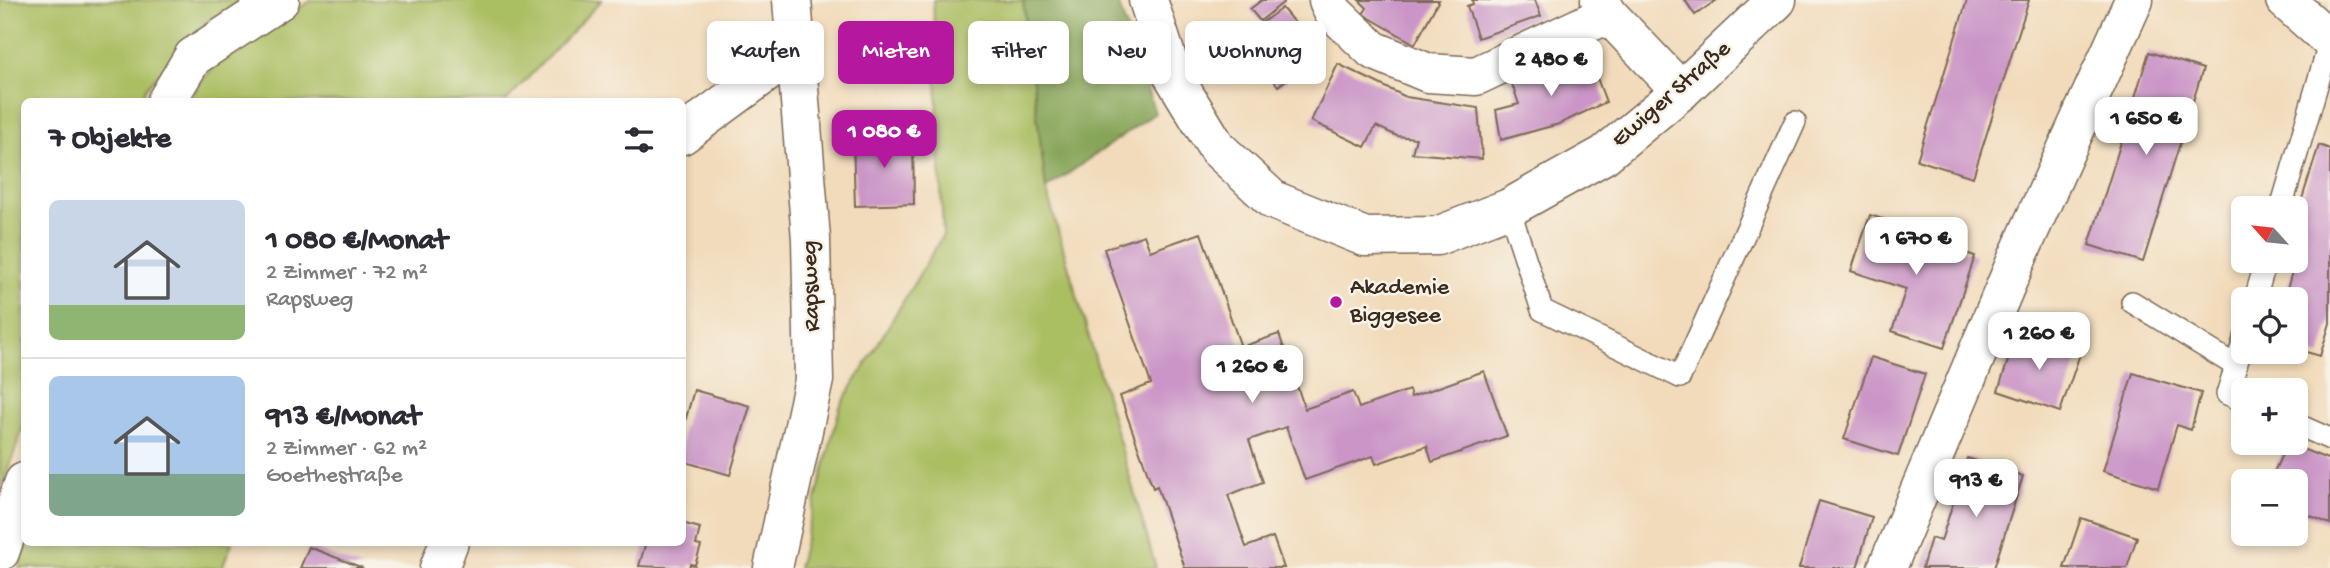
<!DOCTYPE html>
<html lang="de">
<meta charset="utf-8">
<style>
body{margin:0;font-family:"Gochi Hand",sans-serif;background:#f2f2f3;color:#2b2b33;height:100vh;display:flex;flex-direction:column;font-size:26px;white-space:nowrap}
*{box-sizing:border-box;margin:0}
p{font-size:23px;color:#7c7c81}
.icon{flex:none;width:38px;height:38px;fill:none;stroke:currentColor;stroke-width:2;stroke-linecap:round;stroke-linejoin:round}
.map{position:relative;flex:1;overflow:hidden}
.details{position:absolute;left:21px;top:98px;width:665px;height:448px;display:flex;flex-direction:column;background:#fff;border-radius:10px;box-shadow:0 4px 10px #0003}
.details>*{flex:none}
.banner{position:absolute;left:707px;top:21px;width:665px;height:63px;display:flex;gap:14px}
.needle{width:46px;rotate:297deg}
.controls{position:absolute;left:2231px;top:196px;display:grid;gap:14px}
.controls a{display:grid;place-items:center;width:77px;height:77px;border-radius:10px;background:#fff;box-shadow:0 4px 10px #0003;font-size:35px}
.price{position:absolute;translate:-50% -60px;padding:0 16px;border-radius:14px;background:#fff;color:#222;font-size:23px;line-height:46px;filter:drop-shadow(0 2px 4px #0008)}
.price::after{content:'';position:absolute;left:50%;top:42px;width:21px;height:16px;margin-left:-10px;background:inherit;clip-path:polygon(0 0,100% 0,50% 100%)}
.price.current{background:#b5179e;color:#fff}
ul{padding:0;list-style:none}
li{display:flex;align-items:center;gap:21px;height:175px;padding:0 28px}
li+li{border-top:2px solid #e1e1e2}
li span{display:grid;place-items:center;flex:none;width:196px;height:140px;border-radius:10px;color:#555}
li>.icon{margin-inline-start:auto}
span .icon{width:84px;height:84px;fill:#fffc;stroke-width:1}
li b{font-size:30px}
h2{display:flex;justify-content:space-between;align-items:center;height:84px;padding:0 28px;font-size:30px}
.tag{padding:0 24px;border-radius:10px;background:#fff;box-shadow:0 4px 10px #0003;font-size:24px;line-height:63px}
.tag.current{background:#b5179e;color:#fff}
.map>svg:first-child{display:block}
</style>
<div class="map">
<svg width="2330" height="568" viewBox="0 0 2330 568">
<rect width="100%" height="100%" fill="#f7f3e8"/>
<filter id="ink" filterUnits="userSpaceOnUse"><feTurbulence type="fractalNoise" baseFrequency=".0143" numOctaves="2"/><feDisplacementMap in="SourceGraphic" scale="14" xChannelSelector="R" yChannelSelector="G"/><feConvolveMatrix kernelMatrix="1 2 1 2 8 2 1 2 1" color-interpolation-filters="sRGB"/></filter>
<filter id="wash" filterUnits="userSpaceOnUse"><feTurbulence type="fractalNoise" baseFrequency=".00686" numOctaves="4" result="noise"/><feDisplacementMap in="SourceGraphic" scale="28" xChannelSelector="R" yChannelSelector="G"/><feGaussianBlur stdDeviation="1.57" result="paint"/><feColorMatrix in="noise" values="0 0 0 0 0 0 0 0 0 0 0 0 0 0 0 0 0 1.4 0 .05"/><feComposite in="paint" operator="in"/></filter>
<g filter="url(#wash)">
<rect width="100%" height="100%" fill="#f2dbbb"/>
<!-- green -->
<g fill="#aabe62" stroke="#727440" stroke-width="2">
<polygon points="0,0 242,0 206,22 146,88 141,101 24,102 24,425 0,492"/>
<path d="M312,0H602L506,101L190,102C206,58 274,23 312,0Z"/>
<polygon points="933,0 1023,0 1046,189 1156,568 798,568 840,407 943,235"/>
<polygon points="28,543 28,542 232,543 222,568 19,568"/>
</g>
<!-- forest -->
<polygon fill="#87a558" stroke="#61683b" stroke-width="2" points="1023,0 1117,0 1155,113 1046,189"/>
<g id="blocks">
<!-- building -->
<g fill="#cb96c7">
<polygon points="1262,0 1282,0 1284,2 1260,21 1250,9"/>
<polygon points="1359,0 1439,0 1415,44 1363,14 1367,8"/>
<polygon points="1472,0 1535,0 1541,16 1478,38 1467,6 1473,4"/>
<polygon points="1685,0 1717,0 1695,15"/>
<polygon points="1967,0 2029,0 1973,177 1917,160"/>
<polygon points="1282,8 1313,45 1285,68 1291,76 1278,86 1241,38"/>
<polygon points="2149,52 2203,69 2143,262 2089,245"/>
<polygon points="1588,54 1606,102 1559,124 1501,140 1496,110 1519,104 1511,81"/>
<polygon points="1338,64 1406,97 1478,108 1482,159 1412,153 1416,138 1397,136 1376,126 1365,147 1311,121"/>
<polygon points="913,135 914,204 855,206 853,137"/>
<polygon points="2319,145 2330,149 2330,323 2320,356 2296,349 2296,299 2284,299 2300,245 2296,243 2296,218"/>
<polygon points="1870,215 1924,233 1923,238 1975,256 1944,348 1892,331 1906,289 1851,271"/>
<polygon points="1201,233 1241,347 1279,334 1305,409 1353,392 1359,408 1409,390 1411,397 1484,371 1507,436 1432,462 1427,446 1376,464 1373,456 1305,480 1286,427 1249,440 1263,482 1228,495 1246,547 1273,537 1284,568 1185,568 1157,486 1153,488 1120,396 1151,384 1104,249 1144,235 1150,251"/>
<polygon points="2017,333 2080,354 2060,412 1998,391"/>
<polygon points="1871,357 1925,374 1898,456 1844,439"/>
<polygon points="2133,373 2201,393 2191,430 2177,425 2158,488 2103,471"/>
<polygon points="694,390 750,406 730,475 682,461 682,432"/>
<polygon points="2287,443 2330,460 2330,524 2296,510 2296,481 2270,481"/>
<polygon points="1967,458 2023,476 1994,568 1922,568 1931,538 1941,541"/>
<polygon points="1819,501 1872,517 1857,568 1799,568"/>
<polygon points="2081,518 2137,537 2127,568 2064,568"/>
<polygon points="682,523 700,528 696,545 701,546 695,565 690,564 689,568 639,566 646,542 682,542"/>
<polygon points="309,547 363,568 300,568"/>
</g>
</g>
</g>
<g filter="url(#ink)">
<use href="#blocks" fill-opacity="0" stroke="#7b6855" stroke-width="2"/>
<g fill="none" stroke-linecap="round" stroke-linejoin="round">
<defs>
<g id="service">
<polyline points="1509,208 1542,310 1680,377 1795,122"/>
<polyline points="2281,208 2330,41"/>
<polyline points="2255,299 2266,261"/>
<polyline points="2132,302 2236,366 2227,394 2244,401"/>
<polyline points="2236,366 2244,339"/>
<polyline points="2296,424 2330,439"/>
</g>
<g id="minor">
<polyline points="1148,0 1172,74 1217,148 1273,200 1365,237 1437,236 1509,208 1604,155 1681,91 1777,0"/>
<polyline points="1328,0 1333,12 1373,50 1428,73 1476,76 1608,14"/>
<polyline points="1600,0 1608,14 1681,91"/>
<polyline points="2285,0 2330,40"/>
<polyline points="166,102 193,57 280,0"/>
<polyline points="682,135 796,51"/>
<polyline points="0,552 24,482"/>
<polyline points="439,568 449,542"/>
<polyline points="773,568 814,380 811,239 792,0"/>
<polyline points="1887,568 2019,254 2134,0"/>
</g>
</defs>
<!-- service casing -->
<use href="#service" stroke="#7b6855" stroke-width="24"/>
<!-- minor casing -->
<use href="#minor" stroke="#7b6855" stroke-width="41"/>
<!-- service -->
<use href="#service" stroke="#fff" stroke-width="21"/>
<!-- minor -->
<use href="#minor" stroke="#fff" stroke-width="38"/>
</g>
</g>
<!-- markers -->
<circle fill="#b5179e" stroke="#f7f3e8" stroke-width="2.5" cx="1336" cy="302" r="7"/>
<g text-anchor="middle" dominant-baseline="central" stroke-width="5" stroke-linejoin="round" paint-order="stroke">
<!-- street labels -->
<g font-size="24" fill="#3b2a1e" stroke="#f7f3e8">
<text transform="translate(1672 95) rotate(-41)">Ewiger Straße</text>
<text transform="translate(812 286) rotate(-92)">Rapsweg</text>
</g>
<!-- poi labels -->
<g font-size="24" fill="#3b2a1e" stroke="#f7f3e8" text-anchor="start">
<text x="1350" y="288">Akademie<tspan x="1350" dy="28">Biggesee</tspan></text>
</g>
</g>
</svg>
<div class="controls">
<a><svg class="needle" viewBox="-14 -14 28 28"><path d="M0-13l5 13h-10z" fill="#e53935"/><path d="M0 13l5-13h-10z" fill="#7c7c81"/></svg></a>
<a><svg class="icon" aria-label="locate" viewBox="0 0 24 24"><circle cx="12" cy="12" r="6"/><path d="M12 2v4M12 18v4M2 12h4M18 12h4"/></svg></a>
<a>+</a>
<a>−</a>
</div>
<b class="price" style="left:1551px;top:98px">2 480 €</b>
<b class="price" style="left:2146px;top:157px">1 650 €</b>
<b class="price current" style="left:884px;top:170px">1 080 €</b>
<b class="price" style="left:1916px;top:277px">1 670 €</b>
<b class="price" style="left:2039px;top:372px">1 260 €</b>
<b class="price" style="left:1252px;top:405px">1 260 €</b>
<b class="price" style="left:1976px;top:519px">913 €</b>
<div class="banner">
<a class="tag">Kaufen</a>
<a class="tag current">Mieten</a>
<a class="tag">Filter</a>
<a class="tag">Neu</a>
<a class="tag">Wohnung</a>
</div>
<section class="details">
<h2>7 Objekte<svg class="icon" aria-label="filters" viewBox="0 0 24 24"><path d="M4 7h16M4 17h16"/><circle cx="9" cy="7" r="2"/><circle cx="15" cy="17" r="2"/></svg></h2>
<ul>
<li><span style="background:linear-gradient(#c9d6e8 75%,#8fb573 0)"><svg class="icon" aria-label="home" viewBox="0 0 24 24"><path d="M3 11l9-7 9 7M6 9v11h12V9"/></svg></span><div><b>1 080 €/Monat</b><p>2 Zimmer · 72 m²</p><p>Rapsweg</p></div></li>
<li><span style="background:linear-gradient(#a9c7e8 70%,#7fa58c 0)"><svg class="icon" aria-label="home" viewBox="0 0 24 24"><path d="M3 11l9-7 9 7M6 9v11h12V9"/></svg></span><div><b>913 €/Monat</b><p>2 Zimmer · 62 m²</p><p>Goethestraße</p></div></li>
</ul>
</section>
</div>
